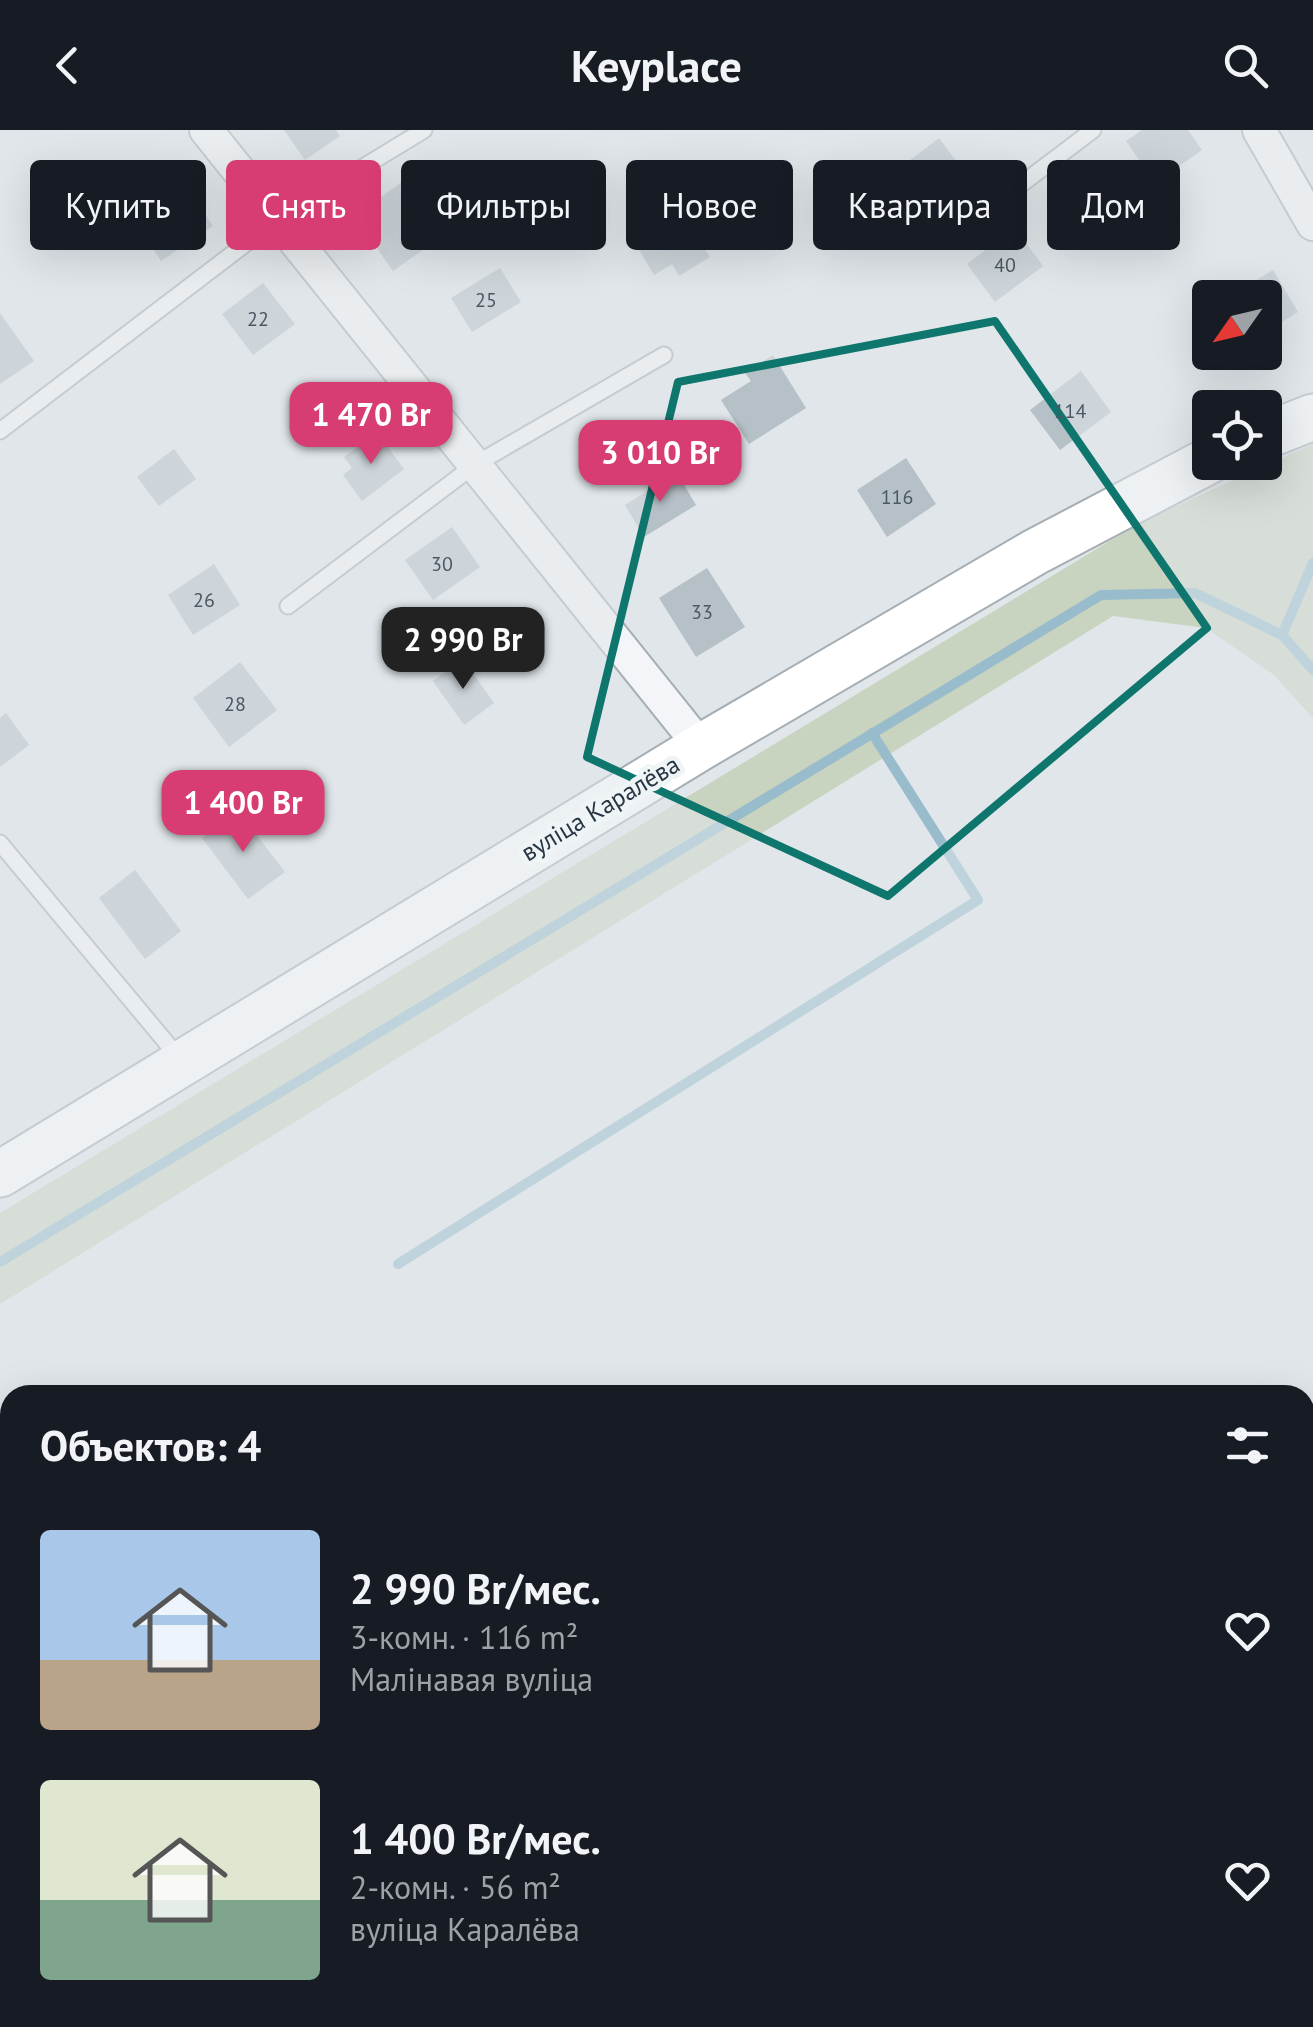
<!DOCTYPE html>
<html lang="ru">
<meta charset="utf-8">
<style>
body{margin:0;font-family:"PT Sans",sans-serif;background:#242831;color:#f1f3f6;height:100vh;display:flex;flex-direction:column;font-size:38px;white-space:nowrap}
*{box-sizing:border-box;margin:0}
p{font-size:32px;color:#9ea1a6}
.icon{flex:none;width:55px;height:55px;fill:none;stroke:currentColor;stroke-width:2;stroke-linecap:round;stroke-linejoin:round}
.map{position:relative;flex:1;overflow:hidden}
.panel{position:absolute;left:0px;top:1255px;width:1315px;height:642px;display:flex;flex-direction:column;background:#171b24;border-radius:30px 30px 0 0;box-shadow:0 10px 40px #0002}
.panel>*{flex:none}
.hud{position:absolute;left:30px;top:30px;width:1255px;height:90px;display:flex;gap:20px}
.needle{width:65px;rotate:236deg}
.buttons{position:absolute;left:1192px;top:150px;display:grid;gap:20px}
.buttons a{display:grid;place-items:center;width:90px;height:90px;border-radius:10px;background:#171b24;box-shadow:0 10px 40px #0002;font-size:50px}
.price{position:absolute;translate:-50% -85px;padding:0 22px;border-radius:20px;background:#d73c72;color:#fff;font-size:32px;line-height:65px;filter:drop-shadow(0 2px 5px #0008)}
.price::after{content:'';position:absolute;left:50%;top:60px;width:30px;height:22px;margin-left:-15px;background:inherit;clip-path:polygon(0 0,100% 0,50% 100%)}
.price.active{background:#222;color:#fff}
ul{padding:0;list-style:none}
li{display:flex;align-items:center;gap:30px;height:250px;padding:0 40px}
li span{display:grid;place-items:center;flex:none;width:280px;height:200px;border-radius:10px;color:#555}
li>.icon{margin-inline-start:auto}
span .icon{width:120px;height:120px;fill:#fffc;stroke-width:1}
li b{font-size:42px}
h2{display:flex;justify-content:space-between;align-items:center;height:120px;padding:0 40px;font-size:42px}
.tag{padding:0 35px;border-radius:10px;background:#171b24;box-shadow:0 10px 40px #0002;font-size:35px;line-height:90px}
.tag.active{background:#d73c72;color:#fff}
header{display:flex;justify-content:space-between;align-items:center;height:130px;padding:0 40px;background:#171b24;font-size:45px;font-weight:700}
.map>svg:first-child{display:block}
</style>
<header><svg class="icon" aria-label="back" viewBox="0 0 24 24"><path d="M15 5l-7 7 7 7"/></svg>Keyplace<svg class="icon" aria-label="search" viewBox="0 0 24 24"><circle cx="10" cy="10" r="6"/><path d="M15 15l6 6"/></svg></header>
<div class="map">
<svg width="1313" height="1897" viewBox="0 0 1313 1897">
<rect width="100%" height="100%" fill="#e0e6ea"/>
<!-- green -->
<polygon fill="#c9d4c0" points="1313,314 1313,588 1274,545 1206,498 1113,486 0,1174 0,1083 1141,392"/>
<g fill="none" stroke-linecap="round" stroke-linejoin="round">
<!-- stream -->
<g stroke="#98bccc" stroke-width="10">
<polyline points="1282,505 1313,433"/>
<polyline points="0,1132 1101,465 1195,463 1282,505 1313,540"/>
<polyline points="398,1134 978,770 872,603"/>
</g>
</g>
<!-- building -->
<g fill="#b6c0c7">
<polygon points="284,0 336,0 340,6 305,30"/>
<polygon points="1142,0 1188,0 1202,20 1155,53 1126,11"/>
<polygon points="939,8 969,48 926,80 897,40"/>
<polygon points="402,52 441,107 393,141 354,86"/>
<polygon points="184,53 213,96 161,131 133,88"/>
<polygon points="677,74 710,127 679,146 672,134 654,145 629,103"/>
<polygon points="1015,98 1043,136 995,172 967,134"/>
<polygon points="500,138 521,172 472,202 451,168"/>
<polygon points="1273,140 1298,182 1265,202 1265,168 1227,168"/>
<polygon points="263,153 295,194 253,225 222,184"/>
<polygon points="0,183 34,231 0,254"/>
<polygon points="773,225 806,278 749,314 721,270 751,251 745,243"/>
<polygon points="1081,241 1111,282 1060,320 1030,280"/>
<polygon points="377,303 404,339 362,371 343,345 352,338 344,327"/>
<polygon points="174,319 196,349 159,376 137,347"/>
<polygon points="906,328 936,374 887,407 857,360"/>
<polygon points="677,343 696,375 644,407 625,375"/>
<polygon points="452,397 480,437 433,470 405,430"/>
<polygon points="214,434 240,475 193,505 168,465"/>
<polygon points="707,438 745,497 696,527 659,468"/>
<polygon points="463,529 494,573 464,595 433,551"/>
<polygon points="240,532 277,580 229,617 193,568"/>
<polygon points="6,583 29,615 0,637 0,588"/>
<polygon points="238,681 285,742 248,769 202,708"/>
<polygon points="135,740 181,801 145,829 99,768"/>
</g>
<g fill="none" stroke-linecap="round" stroke-linejoin="round">
<defs>
<g id="lane">
<polyline points="1023,53 1093,0"/>
<polyline points="0,301 278,89 424,0"/>
<polyline points="288,476 476,334 664,225"/>
<polyline points="0,713 180,929"/>
</g>
<g id="street">
<polyline points="206,0 701,617"/>
<polyline points="1259,0 1313,94"/>
</g>
<g id="secondary">
<polyline points="1265,306 1313,287"/>
<polyline points="0,1044 701,617 1035,422 1210,330"/>
</g>
</defs>
<!-- lane casing -->
<use href="#lane" stroke="#a5aeb4" stroke-width="19"/>
<!-- street casing -->
<use href="#street" stroke="#a5aeb4" stroke-width="36"/>
<!-- secondary casing -->
<use href="#secondary" stroke="#a5aeb4" stroke-width="49"/>
<!-- lane -->
<use href="#lane" stroke="#f3f5f8" stroke-width="15"/>
<!-- street -->
<use href="#street" stroke="#f3f5f8" stroke-width="32"/>
<!-- secondary -->
<use href="#secondary" stroke="#fff" stroke-width="45"/>
</g>
<!-- marked area -->
<path d="M0 0H1313V1897H0ZM995,191L1207,498L888,766L587,627L678,252Z" fill="#e0e6ea" fill-opacity=".55" fill-rule="evenodd"/>
<path fill="none" stroke="#0f766e" stroke-width="8" stroke-linejoin="round" d="M995,191L1207,498L888,766L587,627L678,252Z"/>
<g text-anchor="middle" dominant-baseline="central" stroke-width="10" stroke-linejoin="round" paint-order="stroke">
<!-- number labels -->
<g font-size="20" fill="#4b5863">
<text x="1005" y="135">40</text>
<text x="486" y="170">25</text>
<text x="258" y="189">22</text>
<text x="1070" y="281">114</text>
<text x="897" y="367">116</text>
<text x="442" y="434">30</text>
<text x="204" y="470">26</text>
<text x="702" y="482">33</text>
<text x="235" y="574">28</text>
</g>
<!-- street labels -->
<g font-size="25" fill="#273642" stroke="#eff4f7">
<text transform="translate(600 678) rotate(-31)">вуліца Каралёва</text>
</g>
</g>
</svg>
<div class="buttons">
<a><svg class="needle" viewBox="-14 -14 28 28"><path d="M0-13l5 13h-10z" fill="#e53935"/><path d="M0 13l5-13h-10z" fill="#9ea1a6"/></svg></a>
<a><svg class="icon" aria-label="locate" viewBox="0 0 24 24"><circle cx="12" cy="12" r="6"/><path d="M12 2v4M12 18v4M2 12h4M18 12h4"/></svg></a>
</div>
<b class="price" style="left:371px;top:337px">1 470 Br</b>
<b class="price" style="left:660px;top:375px">3 010 Br</b>
<b class="price active" style="left:463px;top:562px">2 990 Br</b>
<b class="price" style="left:243px;top:725px">1 400 Br</b>
<div class="hud">
<a class="tag">Купить</a>
<a class="tag active">Снять</a>
<a class="tag">Фильтры</a>
<a class="tag">Новое</a>
<a class="tag">Квартира</a>
<a class="tag">Дом</a>
</div>
<section class="panel">
<h2>Объектов: 4<svg class="icon" aria-label="filters" viewBox="0 0 24 24"><path d="M4 7h16M4 17h16"/><circle cx="9" cy="7" r="2"/><circle cx="15" cy="17" r="2"/></svg></h2>
<ul>
<li><span style="background:linear-gradient(#a9c7e8 65%,#b9a48a 0)"><svg class="icon" aria-label="home" viewBox="0 0 24 24"><path d="M3 11l9-7 9 7M6 9v11h12V9"/></svg></span><div><b>2 990 Br/мес.</b><p>3-комн. · 116 m²</p><p>Малінавая вуліца</p></div><svg class="icon" aria-label="heart" viewBox="0 0 24 24"><path d="M12 20l-8-8c-3-5 5-10 8-4 3-6 11-1 8 4z"/></svg></li>
<li><span style="background:linear-gradient(#dfe7d0 60%,#7fa58c 0)"><svg class="icon" aria-label="home" viewBox="0 0 24 24"><path d="M3 11l9-7 9 7M6 9v11h12V9"/></svg></span><div><b>1 400 Br/мес.</b><p>2-комн. · 56 m²</p><p>вуліца Каралёва</p></div><svg class="icon" aria-label="heart" viewBox="0 0 24 24"><path d="M12 20l-8-8c-3-5 5-10 8-4 3-6 11-1 8 4z"/></svg></li>
</ul>
</section>
</div>
